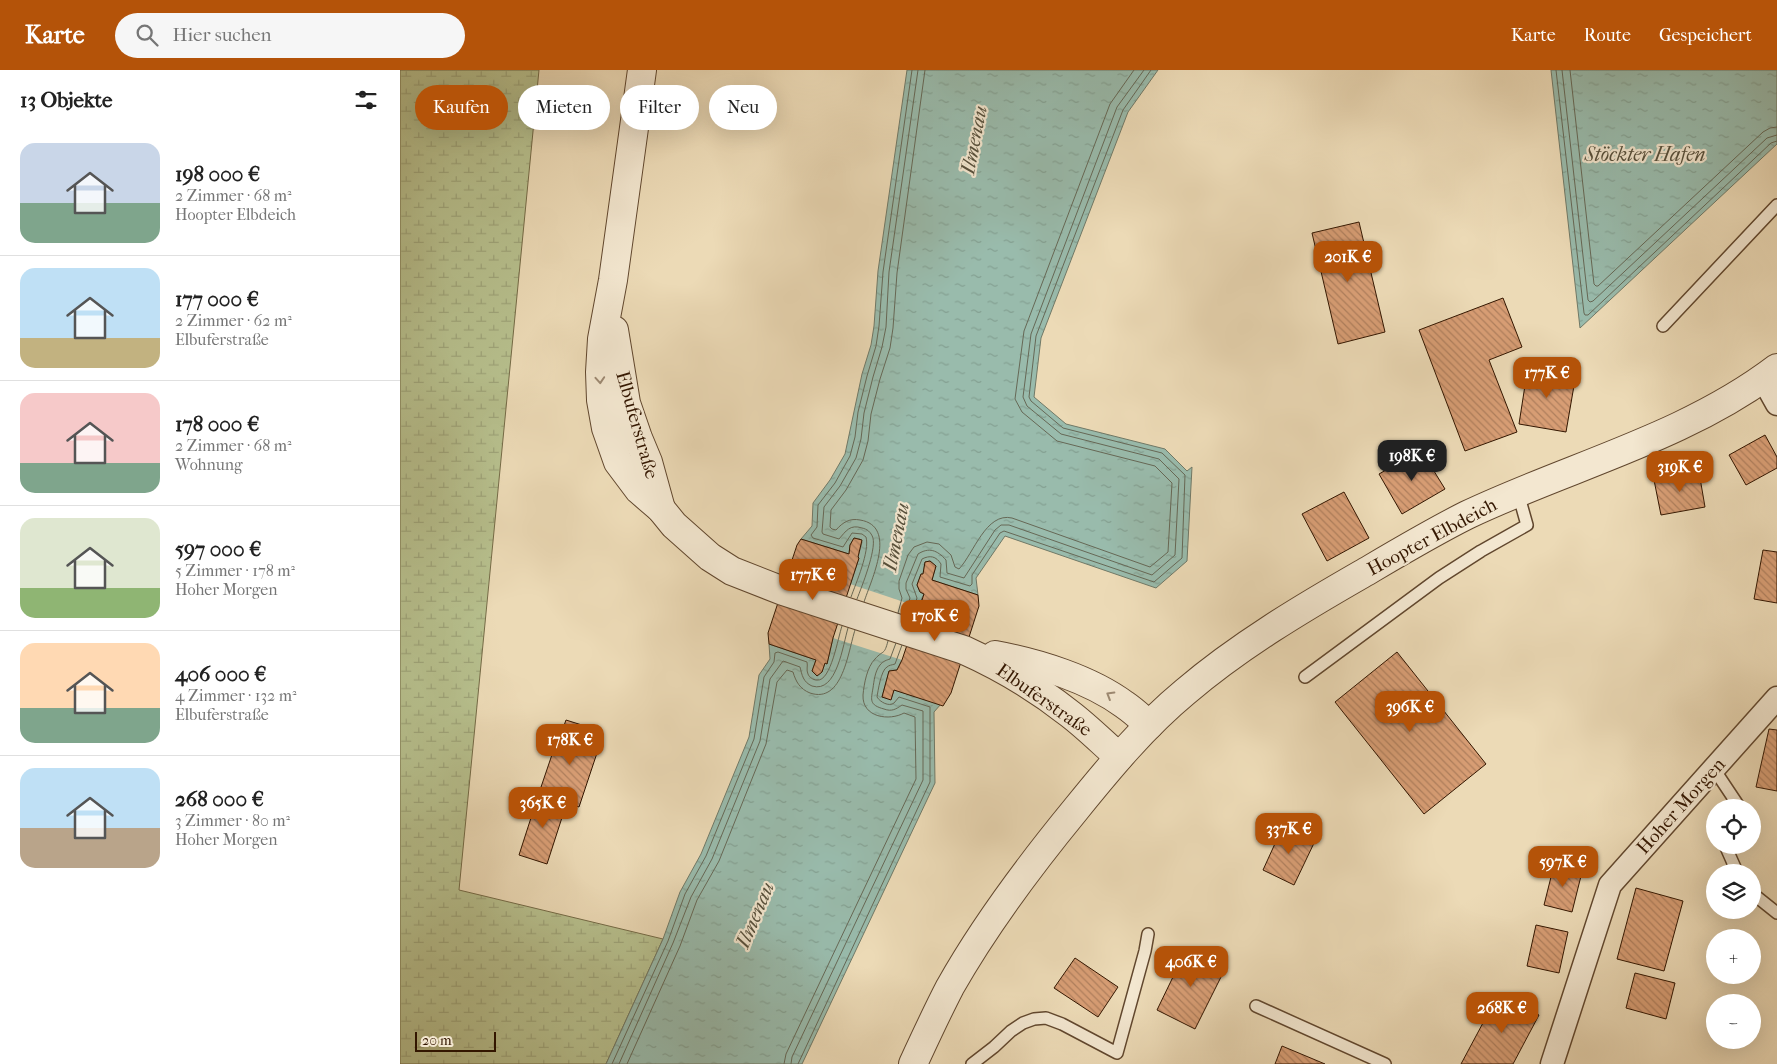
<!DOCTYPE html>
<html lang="de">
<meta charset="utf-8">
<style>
body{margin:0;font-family:"IM FELL French Canon",serif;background:#f6f6f6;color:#222;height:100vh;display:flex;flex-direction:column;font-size:19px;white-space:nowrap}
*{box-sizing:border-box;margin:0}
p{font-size:16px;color:#767676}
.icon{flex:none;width:28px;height:28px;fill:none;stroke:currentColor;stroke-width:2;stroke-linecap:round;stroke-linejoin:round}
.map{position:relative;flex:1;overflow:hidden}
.details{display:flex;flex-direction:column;background:#fff;width:400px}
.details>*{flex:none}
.guide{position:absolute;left:15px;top:15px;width:475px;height:45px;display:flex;gap:10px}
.buttons{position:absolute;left:1306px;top:729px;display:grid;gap:10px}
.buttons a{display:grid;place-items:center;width:55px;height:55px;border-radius:50%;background:#fff;box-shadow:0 5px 20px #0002;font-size:25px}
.scale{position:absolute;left:15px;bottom:12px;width:81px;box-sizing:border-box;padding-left:5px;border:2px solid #331600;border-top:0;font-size:14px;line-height:18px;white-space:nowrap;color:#331600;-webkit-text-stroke:4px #f3e7d0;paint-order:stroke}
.price{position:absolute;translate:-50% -42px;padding:0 11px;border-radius:10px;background:#b45309;color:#fff;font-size:16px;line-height:32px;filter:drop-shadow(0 1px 2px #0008)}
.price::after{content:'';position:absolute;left:50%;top:30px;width:15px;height:11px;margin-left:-8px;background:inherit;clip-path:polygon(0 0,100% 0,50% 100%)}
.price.current{background:#222;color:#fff}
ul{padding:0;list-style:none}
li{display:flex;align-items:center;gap:15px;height:125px;padding:0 20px}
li+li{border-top:1px solid #e0e0e0}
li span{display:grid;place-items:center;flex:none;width:140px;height:100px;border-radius:15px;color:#555}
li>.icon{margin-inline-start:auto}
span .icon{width:60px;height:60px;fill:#fffc;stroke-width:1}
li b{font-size:21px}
h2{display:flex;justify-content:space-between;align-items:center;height:60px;padding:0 20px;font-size:21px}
.pill{padding:0 18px;border-radius:22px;background:#fff;box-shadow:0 5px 20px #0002;font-size:18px;line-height:45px}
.pill.current{background:#b45309;color:#fff}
header{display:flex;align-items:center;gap:30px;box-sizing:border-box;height:70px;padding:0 25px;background:#b45309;color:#fff}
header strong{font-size:24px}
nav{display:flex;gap:28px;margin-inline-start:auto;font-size:18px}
.search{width:350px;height:45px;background:#f6f6f6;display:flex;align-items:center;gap:12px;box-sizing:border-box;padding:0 18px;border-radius:28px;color:#767676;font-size:19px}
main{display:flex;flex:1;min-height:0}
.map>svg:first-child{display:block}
</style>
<header>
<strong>Karte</strong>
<div class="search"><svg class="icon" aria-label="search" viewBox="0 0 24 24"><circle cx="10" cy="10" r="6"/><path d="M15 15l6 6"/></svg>Hier suchen</div>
<nav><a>Karte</a><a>Route</a><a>Gespeichert</a></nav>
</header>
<main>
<section class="details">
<h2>13 Objekte<svg class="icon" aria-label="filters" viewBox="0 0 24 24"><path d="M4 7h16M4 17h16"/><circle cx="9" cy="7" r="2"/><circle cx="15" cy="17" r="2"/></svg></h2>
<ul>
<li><span style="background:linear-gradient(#c9d6e8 60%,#7fa58c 0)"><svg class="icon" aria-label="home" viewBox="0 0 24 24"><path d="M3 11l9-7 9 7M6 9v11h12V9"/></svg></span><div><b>198 000 €</b><p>2 Zimmer · 68 m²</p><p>Hoopter Elbdeich</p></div></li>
<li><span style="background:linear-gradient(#bfe0f5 70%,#c2b280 0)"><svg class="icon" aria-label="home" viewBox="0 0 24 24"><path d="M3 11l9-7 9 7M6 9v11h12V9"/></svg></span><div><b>177 000 €</b><p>2 Zimmer · 62 m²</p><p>Elbuferstraße</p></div></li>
<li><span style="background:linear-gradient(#f6c9c9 70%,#7fa58c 0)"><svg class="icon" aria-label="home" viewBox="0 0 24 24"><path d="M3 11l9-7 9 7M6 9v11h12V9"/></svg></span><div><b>178 000 €</b><p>2 Zimmer · 68 m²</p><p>Wohnung</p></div></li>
<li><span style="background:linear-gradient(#dfe7d0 70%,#8fb573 0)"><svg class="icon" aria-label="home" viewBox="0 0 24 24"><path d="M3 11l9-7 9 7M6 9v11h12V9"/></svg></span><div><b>597 000 €</b><p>5 Zimmer · 178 m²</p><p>Hoher Morgen</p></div></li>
<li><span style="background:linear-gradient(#ffd9b3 65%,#7fa58c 0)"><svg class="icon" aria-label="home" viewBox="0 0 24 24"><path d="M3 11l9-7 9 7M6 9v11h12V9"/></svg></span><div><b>406 000 €</b><p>4 Zimmer · 132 m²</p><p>Elbuferstraße</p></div></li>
<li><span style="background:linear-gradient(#bfe0f5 60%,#b9a48a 0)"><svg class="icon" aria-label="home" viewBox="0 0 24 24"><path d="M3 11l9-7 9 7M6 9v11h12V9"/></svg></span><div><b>268 000 €</b><p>3 Zimmer · 80 m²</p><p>Hoher Morgen</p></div></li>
</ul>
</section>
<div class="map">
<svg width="1377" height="994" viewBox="0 0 1377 994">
<defs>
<pattern id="wetland-marsh" width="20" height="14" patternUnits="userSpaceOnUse" patternTransform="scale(1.25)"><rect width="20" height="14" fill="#b7c08e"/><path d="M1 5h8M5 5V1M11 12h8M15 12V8" fill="none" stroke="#9ea479"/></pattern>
<pattern id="water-ripples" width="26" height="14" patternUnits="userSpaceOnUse" patternTransform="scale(1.25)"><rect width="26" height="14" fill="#99bbac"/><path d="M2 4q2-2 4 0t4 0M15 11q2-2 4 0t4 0" fill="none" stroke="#84a092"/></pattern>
<pattern id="building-back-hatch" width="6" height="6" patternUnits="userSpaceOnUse" patternTransform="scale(1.25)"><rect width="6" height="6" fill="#d79d74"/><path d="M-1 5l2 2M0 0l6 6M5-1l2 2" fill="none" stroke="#af7f5d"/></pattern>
</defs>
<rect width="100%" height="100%" fill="#ecdab6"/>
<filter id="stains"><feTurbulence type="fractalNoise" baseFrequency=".004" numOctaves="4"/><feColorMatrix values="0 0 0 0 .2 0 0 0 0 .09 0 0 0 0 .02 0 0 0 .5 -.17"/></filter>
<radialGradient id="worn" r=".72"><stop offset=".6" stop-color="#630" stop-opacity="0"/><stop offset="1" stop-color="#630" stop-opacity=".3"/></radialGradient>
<!-- wetland -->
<polygon fill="url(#wetland-marsh)" stroke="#756b47" points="0,0 139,0 59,820 263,869 206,994 0,994"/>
<!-- water -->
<g fill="url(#water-ripples)" stroke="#707967">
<polygon points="507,0 758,0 728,42 641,268 634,327 666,354 765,379 787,401 792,397 787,491 756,518 605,466 576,508 578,525 532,510 536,496 530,491 525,492 523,504 521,504 517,515 520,522 524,524 522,528 502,590 497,600 489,601 482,627 491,629 494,620 541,634 534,642 535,713 402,994 206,994 263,869 280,822 301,784 349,667 359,605 370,589 369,574 416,590 412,601 417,606 422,602 425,593 427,594 433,568 459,488 458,487 462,472 460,469 454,468 450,475 449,484 401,469 412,456 413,433 430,410 445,384 462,304 471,275 474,256 478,201"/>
<polygon points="1151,0 1377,0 1377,74 1180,258"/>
</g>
<!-- pier -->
<polygon fill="#ecdab6" points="450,514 519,537 518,540 521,541 502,590 433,568"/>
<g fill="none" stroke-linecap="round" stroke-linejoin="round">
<!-- shore -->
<g stroke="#666856" stroke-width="1">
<polyline points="1156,0 1184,243 1185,245 1188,245 1371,73 1377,71"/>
<polyline points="1162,0 1188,230 1190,232 1193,231 1367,68 1377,65"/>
<polyline points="1170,0 1194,214 1196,216 1198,216 1363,62 1370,58 1377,57"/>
<path d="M451,527C456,513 470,481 466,467L462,464L452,463L443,477L413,468L411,465L417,457L418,435L435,413L450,386L455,367L458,342L467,306L476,276L479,256L483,202L512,0"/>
<path d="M457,529C462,516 476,481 473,468C471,462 467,459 462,458C450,454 446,461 439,469L423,464L422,462L424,437L440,416L456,388L461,369L464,343L473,307L482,277L486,257L489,202L518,0"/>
<path d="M464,532C471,510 498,456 460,450C450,448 443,452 436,460L432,459L430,457L431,440L446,420L463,390L468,371L471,344L480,309L490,278L493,258L497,203L525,0"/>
<path d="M498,543L502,528L499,519V511L508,485L514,477L527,472L539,474L551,485L555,497L559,499C574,483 586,442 612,448L750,497L768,482L772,413L755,396L657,371L622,342L615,329L624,261L710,34L734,0"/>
<path d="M505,545L510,528L506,519V513L518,484C529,477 537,480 546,490L547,503L564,508L595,460L601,455H609L752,505L775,485L779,409L759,389L661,364L627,336L623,327L631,264L717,37L744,0"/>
<path d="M511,547L517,528L512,514L522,489C530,485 536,486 541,494L540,507L570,516L572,514V505L600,463L604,461L754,512L782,488L785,405L762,383L663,358L631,331L629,327L636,266L723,40L751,0"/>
<path d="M212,994L268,871L285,824L306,786L354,669L364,607L374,592L375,583L378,582L407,592C408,596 406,600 408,604C409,607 413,610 417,610C431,612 438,567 442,556"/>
<path d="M219,994L273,873L291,827L312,789L360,671L370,609L383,591L400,597C402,605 403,612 412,616C437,624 443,574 448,558"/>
<path d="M227,994L280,876L297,830L319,791L366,674L377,612L387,600L393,602C396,612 400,619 410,623C443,634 448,581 455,560"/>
<path d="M384,994L386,984L516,709L515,647L504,643C490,651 462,648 463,625C464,614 467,597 475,589C484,579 484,586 488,571"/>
<path d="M391,994L392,987L523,710V641L502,635C496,639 492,642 484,639C469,635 471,630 473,618C474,611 475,601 480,595C483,591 487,590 490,589L496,573"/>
<path d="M398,994L530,712V637L499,627C497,629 496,631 494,633C489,637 480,632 477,627C478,621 481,600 487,597C489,595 492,595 495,594L502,575"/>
</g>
</g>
<!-- building -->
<g fill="url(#building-back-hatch)" stroke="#331600">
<polygon points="959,152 985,262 938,274 912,163"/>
<polygon points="1103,228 1122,277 1089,290 1117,362 1065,381 1019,260"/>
<polygon points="1128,296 1176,304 1166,362 1119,354"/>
<polygon points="1365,365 1377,387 1377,398 1346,415 1329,385"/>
<polygon points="1021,380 1045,419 1002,444 979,404"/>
<polygon points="1299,402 1305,437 1261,445 1254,410"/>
<polygon points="944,422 969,468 927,491 902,444"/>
<polygon points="454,468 462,470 458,487 459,488 433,568 427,594 425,593 422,602 417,606 412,601 416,590 369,574 368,563 397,475 401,469 449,484 450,475"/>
<polygon points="1363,480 1377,482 1377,533 1354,529"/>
<polygon points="530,491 536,496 532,510 578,525 579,536 551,623 543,636 494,620 491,630 482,627 489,601 497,600 502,590 524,524 520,522 517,515 521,504 523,504 525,492"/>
<polygon points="997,582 1086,694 1024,744 935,632"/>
<polygon points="166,650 185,656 181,668 200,674 179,737 139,723 160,661 162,661"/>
<polygon points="1369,659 1377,660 1377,721 1356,717"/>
<polygon points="139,723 167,732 147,794 119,785"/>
<polygon points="883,756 915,771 894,815 863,800"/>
<polygon points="1154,795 1182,802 1172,842 1144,835"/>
<polygon points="1236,818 1283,831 1264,901 1217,889"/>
<polygon points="1136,855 1168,862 1159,903 1127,896"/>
<polygon points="787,878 826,897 795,959 757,940"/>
<polygon points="675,888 718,917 698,947 654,918"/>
<polygon points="1235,903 1275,913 1266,949 1226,938"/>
<polygon points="1099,923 1139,945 1113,994 1061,994"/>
<polygon points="882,976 925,994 875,994"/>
</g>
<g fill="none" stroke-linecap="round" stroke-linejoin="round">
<defs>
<g id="service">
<polyline points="1263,256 1377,135"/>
<polyline points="905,607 1039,508 1081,481 1127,455 1118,423"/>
<polyline points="1314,699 1338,735 1337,738"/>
<polyline points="1325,775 1337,802"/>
<polyline points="1352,823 1377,843"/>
<polyline points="856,936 985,994"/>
<polyline points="572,994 594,977 611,961 623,953 634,949 646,948 662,954 717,983 745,881 748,864"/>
</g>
<g id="minor">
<polyline points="1363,309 1377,334"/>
<polyline points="1152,994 1210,815 1377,628"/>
</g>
<g id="tertiary">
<path d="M242,0L213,210L202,269L200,302L201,330L206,358L218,392L239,420L261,439L274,455L310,487L332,501L383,521L564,580C602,597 637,618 670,644C687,657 703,673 719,687"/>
<polyline points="214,260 226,333 238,368 248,392 261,439"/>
<path d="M595,585C638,593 690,609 725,635C734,641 741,648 749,655"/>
<path d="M513,994C525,968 537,942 550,917C586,853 630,795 676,739C710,697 744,656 785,622C839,576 901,539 962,504C996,484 1031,463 1067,445C1170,396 1285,368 1377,298"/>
</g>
</defs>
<!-- service casing -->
<use href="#service" stroke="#61472e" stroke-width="14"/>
<!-- minor casing -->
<use href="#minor" stroke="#61472e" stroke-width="25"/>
<!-- tertiary casing -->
<use href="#tertiary" stroke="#61472e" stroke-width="30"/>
<!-- service -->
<use href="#service" stroke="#f3e7d0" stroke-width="11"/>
<!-- minor -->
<use href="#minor" stroke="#f3e7d0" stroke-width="22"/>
<!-- tertiary -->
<use href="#tertiary" stroke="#f3e7d0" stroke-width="28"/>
</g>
<!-- one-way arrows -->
<defs><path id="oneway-chevron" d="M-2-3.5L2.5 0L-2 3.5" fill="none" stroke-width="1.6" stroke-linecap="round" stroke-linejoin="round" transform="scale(1.25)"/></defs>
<g stroke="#9d8972">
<use href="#oneway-chevron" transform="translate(200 310) rotate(86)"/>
<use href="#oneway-chevron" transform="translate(710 625) rotate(-149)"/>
</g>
<g text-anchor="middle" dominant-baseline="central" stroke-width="4.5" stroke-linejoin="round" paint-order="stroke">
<!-- street labels -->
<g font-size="19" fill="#331600" stroke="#f3e7d0">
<text transform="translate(237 355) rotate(74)">Elbuferstraße</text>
<text transform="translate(1032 467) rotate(-28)">Hoopter Elbdeich</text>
<text transform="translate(644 630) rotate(35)">Elbuferstraße</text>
<text transform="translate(1281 736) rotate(-48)">Hoher Morgen</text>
</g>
<!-- water labels -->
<g font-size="20" font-style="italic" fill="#57503c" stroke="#f3e7d0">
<text transform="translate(574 70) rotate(-79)">Ilmenau</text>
<text x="1245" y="84">Stöckter Hafen</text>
<text transform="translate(496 467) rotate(-79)">Ilmenau</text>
<text transform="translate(355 845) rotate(-67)">Ilmenau</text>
</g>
</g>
<rect width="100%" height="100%" filter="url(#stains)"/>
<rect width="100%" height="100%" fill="url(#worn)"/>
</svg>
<div class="buttons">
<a><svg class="icon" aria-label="locate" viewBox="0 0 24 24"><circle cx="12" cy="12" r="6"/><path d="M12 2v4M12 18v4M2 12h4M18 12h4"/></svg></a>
<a><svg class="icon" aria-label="layers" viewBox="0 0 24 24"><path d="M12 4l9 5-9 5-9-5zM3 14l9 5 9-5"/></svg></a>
<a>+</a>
<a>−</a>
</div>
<div class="scale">20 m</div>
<b class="price" style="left:948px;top:213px">201K €</b>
<b class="price" style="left:1147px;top:329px">177K €</b>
<b class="price current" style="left:1012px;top:412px">198K €</b>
<b class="price" style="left:1280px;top:423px">319K €</b>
<b class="price" style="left:413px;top:531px">177K €</b>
<b class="price" style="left:535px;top:572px">170K €</b>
<b class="price" style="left:1010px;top:663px">396K €</b>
<b class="price" style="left:170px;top:696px">178K €</b>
<b class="price" style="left:143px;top:759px">365K €</b>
<b class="price" style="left:889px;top:785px">337K €</b>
<b class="price" style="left:1163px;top:818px">597K €</b>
<b class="price" style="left:791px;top:918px">406K €</b>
<b class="price" style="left:1102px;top:964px">268K €</b>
<div class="guide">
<a class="pill current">Kaufen</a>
<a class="pill">Mieten</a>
<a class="pill">Filter</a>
<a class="pill">Neu</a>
</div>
</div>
</main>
